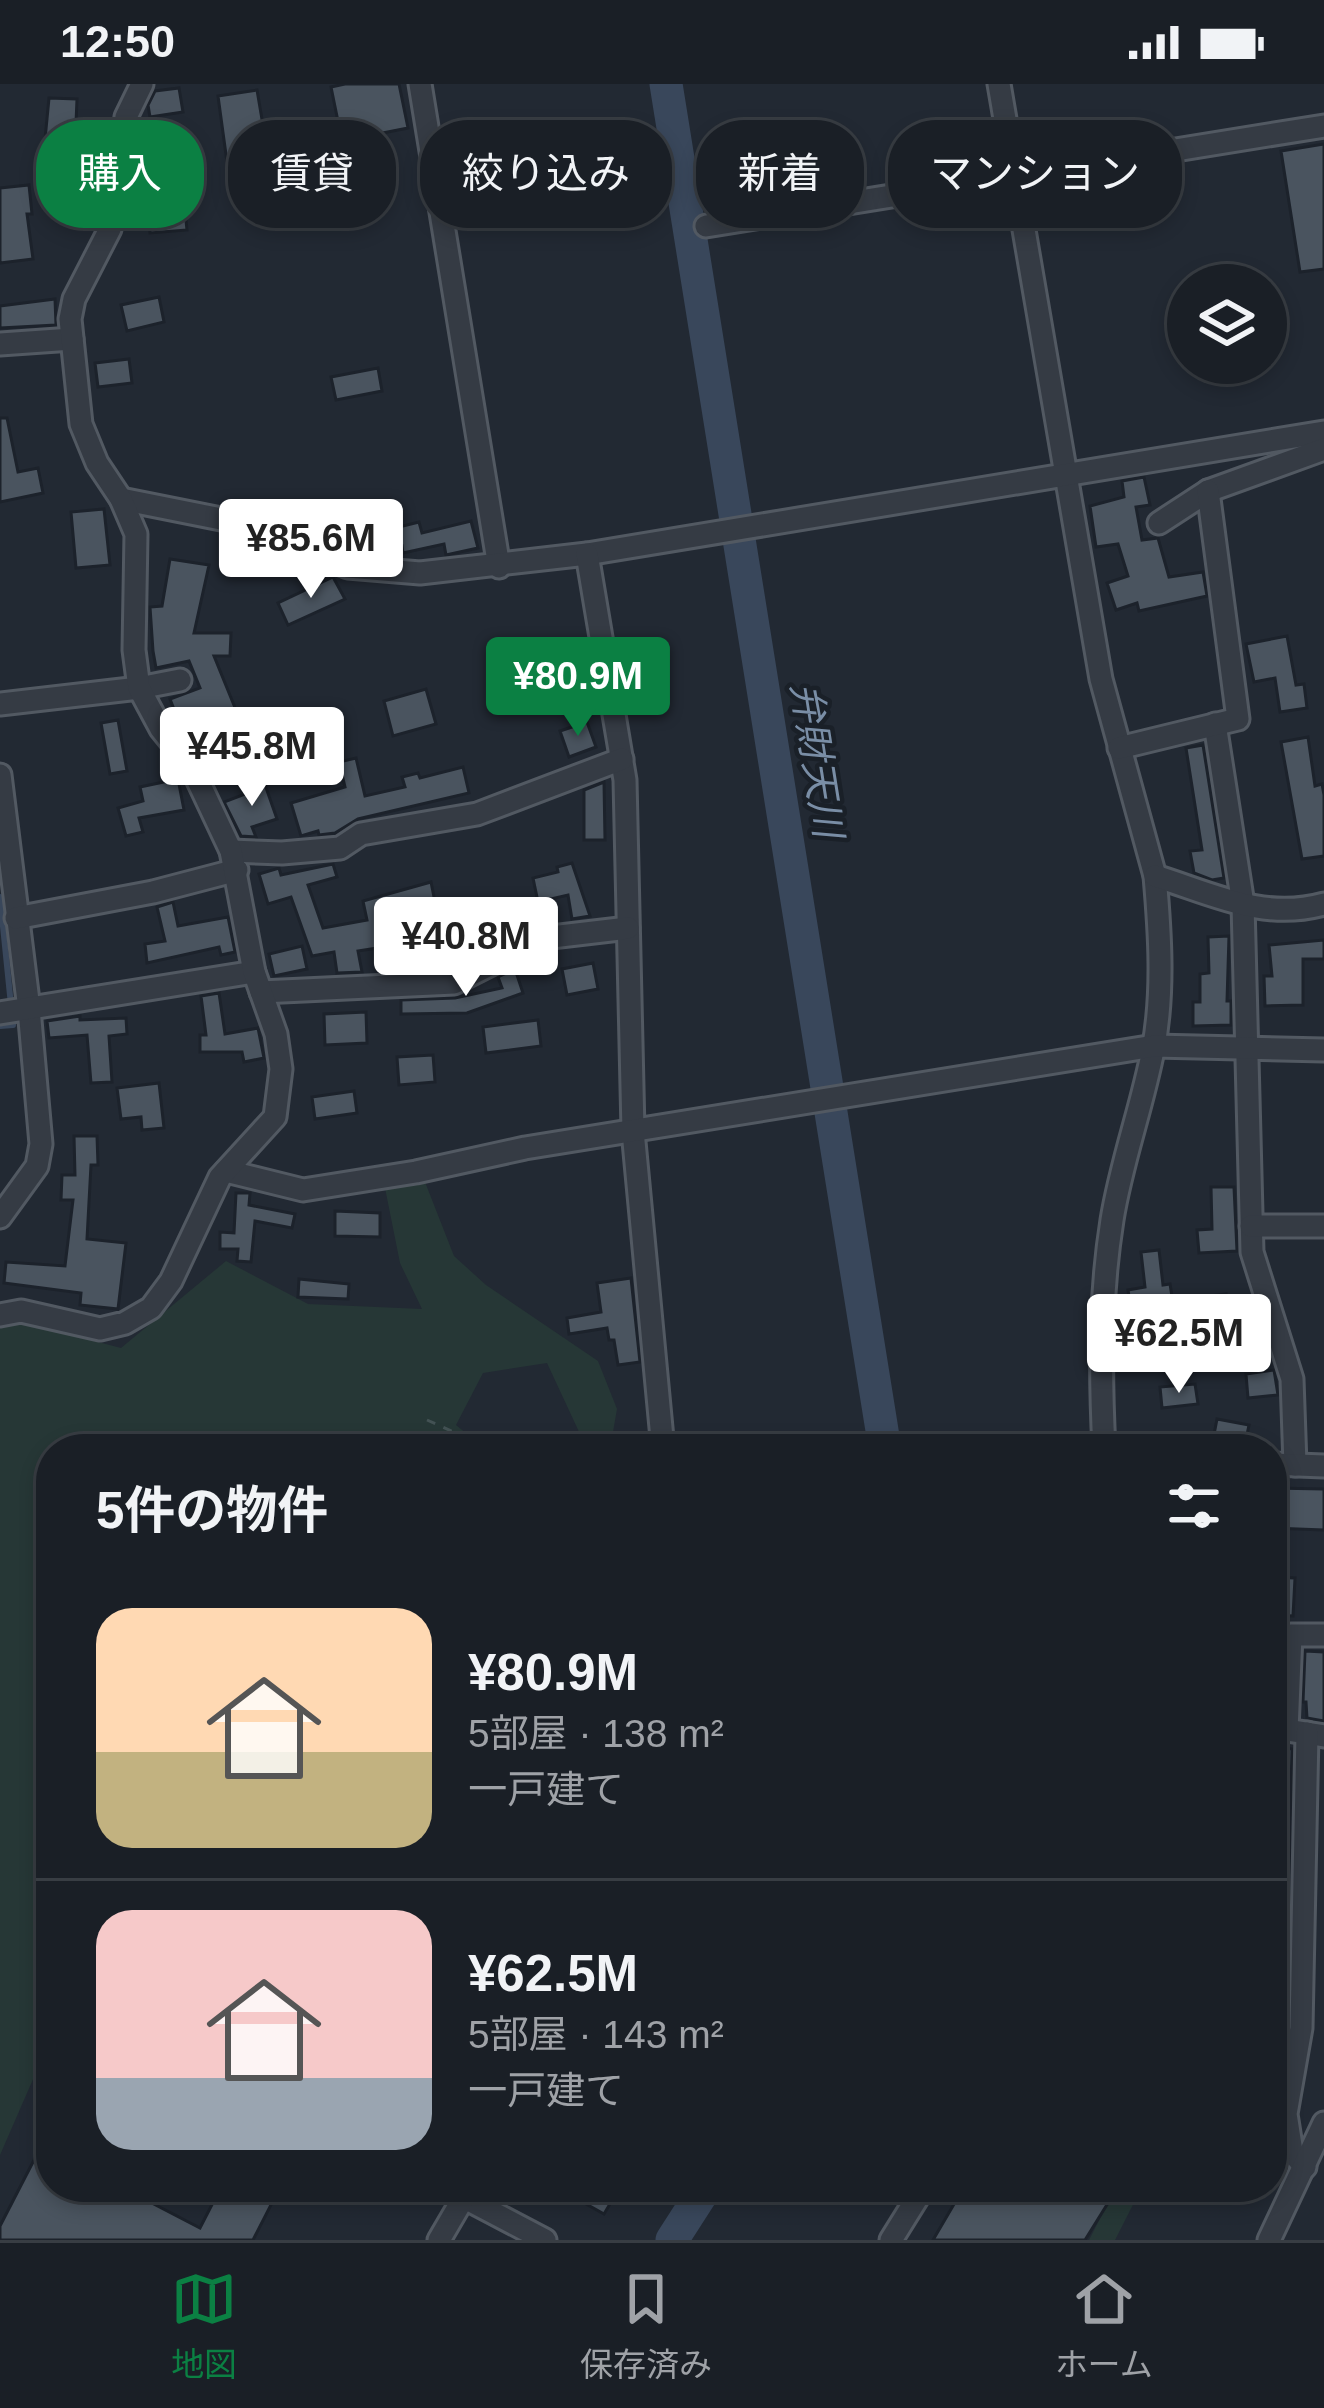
<!DOCTYPE html>
<html lang="ja">
<meta charset="utf-8">
<style>
body{margin:0;font-family:Helvetica,"Noto Sans JP",sans-serif;background:#23272e;color:#f1f3f6;height:100vh;display:flex;flex-direction:column;font-size:45px;white-space:nowrap}
*{box-sizing:border-box;margin:0}
p{font-size:39px;color:#9fa2a7}
.icon{flex:none;width:66px;height:66px;fill:none;stroke:currentColor;stroke-width:2;stroke-linecap:round;stroke-linejoin:round}
.map{position:relative;flex:1;overflow:hidden}
.drawer{position:absolute;left:36px;top:1350px;width:1251px;height:768px;display:flex;flex-direction:column;background:#1a1f26;border-radius:48px;box-shadow:0 6px 18px #0003,0 0 0 3px #383d43}
.drawer>*{flex:none}
.hud{position:absolute;left:36px;top:36px;width:1254px;height:108px;display:flex;gap:24px}
.tools{position:absolute;left:1167px;top:180px;display:grid;gap:24px}
.tools a{display:grid;place-items:center;width:120px;height:120px;border-radius:50%;background:#1a1f26;box-shadow:0 6px 18px #0003,0 0 0 3px #383d43;font-size:60px}
.price{position:absolute;translate:-50% -102px;padding:0 27px;border-radius:12px;background:#fff;color:#222;font-size:39px;line-height:78px;filter:drop-shadow(0 3px 6px #0008)}
.price::after{content:'';position:absolute;left:50%;top:72px;width:36px;height:27px;margin-left:-18px;background:inherit;clip-path:polygon(0 0,100% 0,50% 100%)}
.price.on{background:#0b8043;color:#fff}
ul{padding:0;list-style:none}
li{display:flex;align-items:center;gap:36px;height:300px;padding:0 60px}
li+li{border-top:3px solid #383d43}
li span{display:grid;place-items:center;flex:none;width:336px;height:240px;border-radius:36px;color:#555}
li>.icon{margin-inline-start:auto}
span .icon{width:144px;height:144px;fill:#fffc;stroke-width:1}
li b{font-size:51px}
h2{display:flex;justify-content:space-between;align-items:center;height:144px;padding:0 60px;font-size:51px}
.pill{padding:0 42px;border-radius:48px;background:#1a1f26;box-shadow:0 6px 18px #0003,0 0 0 3px #383d43;font-size:42px;line-height:108px}
.pill.on{background:#0b8043;color:#fff}
.status{display:flex;justify-content:space-between;align-items:center;height:84px;padding:0 60px;background:#1a1f26;direction:ltr}
.status svg{height:33px;fill:currentColor}
.dock{display:flex;justify-content:space-around;align-items:center;height:168px;border-top:3px solid #383d43;background:#1a1f26;font-size:33px;color:#9fa2a7}
.dock a{display:grid;justify-items:center;gap:6px}
.dock .on{color:#0b8043}
.map>svg:first-child{display:block}
</style>
<div class="status"><b>12:50</b><svg viewBox="0 0 49 12"><path d="M0 12V9h3v3zM5 12V6h3v6zM10 12V3h3v9zM15 12V0h3v12zM26 1h20v11H26zM47 4h2v5h-2z"/></svg></div>
<div class="map">
<svg width="1324" height="2156" viewBox="0 0 1324 2156">
<rect width="100%" height="100%" fill="#222933"/>
<!-- green -->
<g fill="#263736">
<polygon points="383,1094 425,1098 454,1172 486,1201 598,1277 617,1325 610,1365 587,1365 547,1279 483,1289 456,1341 485,1365 51,1365 51,1954 0,2071 0,1244 18,1237 121,1264 226,1177 308,1220 422,1225 400,1179"/>
<polygon points="1090,2103 1142,2103 1115,2156 1089,2156 1108,2119"/>
</g>
<g fill="none" stroke-linecap="round" stroke-linejoin="round">
<!-- stream -->
<g stroke="#39475b" stroke-width="6">
<polyline points="0,813 11,921"/>
<polyline points="0,942 13,941 13,934"/>
</g>
<!-- river -->
<g stroke="#39475b" stroke-width="33">
<polyline points="666,0 885,1365"/>
<polyline points="672,2156 706,2103"/>
</g>
</g>
<!-- building -->
<g fill="#4a545f" stroke="#1c222b" stroke-width="3">
<polygon points="345,0 399,0 408,44 342,57 331,3"/>
<polygon points="179,4 183,28 150,33 148,21 155,7"/>
<polygon points="257,6 265,53 276,51 280,69 227,78 218,12"/>
<polygon points="49,14 77,15 75,63 106,65 102,98 69,96 72,78 43,76"/>
<polygon points="1324,60 1324,185 1300,188 1281,67"/>
<polygon points="29,101 32,130 27,130 33,175 0,179 0,104"/>
<polygon points="184,117 187,146 150,149 148,121"/>
<polygon points="159,213 164,238 127,247 121,221"/>
<polygon points="55,215 56,241 0,244 0,222"/>
<polygon points="129,275 132,299 98,303 95,279"/>
<polygon points="378,284 382,307 336,316 331,293"/>
<polygon points="0,334 7,334 18,388 38,384 43,409 0,418"/>
<polygon points="1144,393 1150,421 1136,423 1142,456 1158,454 1169,493 1203,488 1207,512 1139,527 1137,519 1116,526 1107,499 1128,492 1118,460 1096,463 1090,422 1124,413 1122,397"/>
<polygon points="104,425 110,481 76,484 71,428"/>
<polygon points="389,436 391,445 419,438 422,449 471,437 478,464 446,471 444,460 403,469 402,462 374,470 339,463 337,455 375,446 373,440"/>
<polygon points="170,475 209,481 194,549 231,549 230,572 214,572 238,631 245,628 257,661 225,672 211,635 182,646 170,615 200,604 189,577 156,584 153,567 150,523 162,522"/>
<polygon points="333,493 345,515 288,541 278,519"/>
<polygon points="1287,552 1296,601 1304,600 1307,624 1280,628 1275,594 1254,598 1246,560"/>
<polygon points="426,605 436,640 393,652 384,617"/>
<polygon points="118,636 127,687 110,690 101,639"/>
<polygon points="587,638 596,663 569,673 560,647"/>
<polygon points="1308,653 1315,702 1322,700 1324,711 1324,772 1302,775 1281,658"/>
<polygon points="1203,661 1224,794 1212,796 1194,789 1190,767 1202,766 1186,664"/>
<polygon points="356,674 365,712 405,703 402,693 418,689 420,694 463,683 469,709 358,735 335,749 319,751 318,747 301,752 291,719 345,703 339,678"/>
<polygon points="178,695 184,726 139,734 143,748 126,752 118,724 143,717 140,703"/>
<polygon points="263,695 277,735 252,743 256,753 241,752 224,718 248,709 245,702"/>
<polygon points="604,698 605,756 584,756 584,706"/>
<polygon points="572,779 590,832 572,835 568,811 538,818 533,794 558,788 557,783"/>
<polygon points="333,780 337,793 308,801 323,844 367,836 363,817 431,798 435,818 385,829 390,862 358,867 362,888 337,889 334,868 312,872 291,813 268,820 259,790 279,784 281,791"/>
<polygon points="173,818 178,842 228,833 235,868 221,871 219,863 147,879 145,860 165,857 157,823"/>
<polygon points="437,850 442,873 405,883 399,859"/>
<polygon points="1229,852 1227,917 1231,917 1231,941 1193,942 1193,918 1200,918 1200,890 1209,889 1208,853"/>
<polygon points="1324,856 1324,875 1303,875 1303,921 1265,922 1264,892 1272,892 1269,861"/>
<polygon points="302,862 307,885 274,892 269,870"/>
<polygon points="593,879 598,905 567,911 562,885"/>
<polygon points="515,885 523,909 467,929 401,930 401,916 455,914 502,904 498,893"/>
<polygon points="219,909 225,950 258,944 264,974 244,978 242,968 200,968 200,951 206,951 201,912"/>
<polygon points="366,928 367,959 325,961 324,930"/>
<polygon points="80,932 80,936 126,934 127,950 109,952 112,998 91,999 87,951 49,954 47,937"/>
<polygon points="538,936 541,962 486,969 483,943"/>
<polygon points="433,971 435,998 399,1001 397,973"/>
<polygon points="159,999 164,1044 142,1046 141,1033 121,1035 117,1004"/>
<polygon points="354,1007 357,1029 315,1035 312,1013"/>
<polygon points="74,1052 97,1052 98,1081 91,1081 87,1155 126,1159 118,1225 80,1221 81,1209 4,1199 6,1178 65,1182 73,1116 61,1116 62,1091 75,1091"/>
<polygon points="1211,1103 1234,1103 1237,1167 1199,1169 1197,1146 1212,1145"/>
<polygon points="236,1109 250,1109 249,1121 295,1130 292,1144 255,1137 251,1178 237,1177 238,1165 220,1165 220,1148 234,1149"/>
<polygon points="335,1127 380,1129 380,1153 335,1152"/>
<polygon points="1159,1166 1163,1201 1170,1200 1174,1225 1165,1226 1172,1271 1151,1274 1144,1229 1132,1231 1128,1206 1145,1203 1141,1168"/>
<polygon points="631,1194 640,1278 618,1281 614,1256 609,1256 607,1244 569,1250 567,1234 601,1228 597,1199"/>
<polygon points="299,1195 349,1200 348,1215 298,1213"/>
<polygon points="1226,1210 1226,1215 1251,1215 1256,1269 1211,1273 1208,1247 1216,1246 1211,1212"/>
<polygon points="1274,1286 1278,1311 1248,1314 1246,1290"/>
<polygon points="1195,1300 1198,1320 1162,1324 1160,1303"/>
<polygon points="1217,1335 1249,1341 1244,1365 1212,1361"/>
<polygon points="1272,1404 1324,1405 1324,1446 1272,1444"/>
<polygon points="1272,1493 1295,1494 1293,1532 1272,1531"/>
<polygon points="1305,1567 1324,1568 1324,1637 1307,1634 1306,1618 1303,1618"/>
<polygon points="1272,1663 1292,1665 1289,1788 1272,1787"/>
<polygon points="1272,1817 1289,1817 1287,1892 1272,1890"/>
<polygon points="51,2043 51,2103 121,2103 200,2144 221,2103 251,2103 274,2115 253,2156 0,2156 0,2142"/>
<polygon points="556,2103 620,2103 604,2130"/>
<polygon points="964,2103 1082,2103 1108,2119 1085,2156 933,2156"/>
</g>
<g fill="none" stroke-linecap="round" stroke-linejoin="round">
<defs>
<g id="minor">
<polyline points="420,0 499,483"/>
<path d="M999,0L1101,595L1155,792C1160,849 1164,910 1153,966C1142,1023 1121,1079 1112,1136C1100,1213 1100,1287 1104,1365"/>
<polyline points="706,142 1324,42"/>
<polyline points="0,260 72,255"/>
<polyline points="121,415 236,438 348,483 420,489 587,470 1324,348"/>
<polyline points="1159,439 1208,407 1324,365"/>
<polyline points="587,470 625,696 633,1047 663,1365"/>
<polyline points="0,620 139,604 180,596"/>
<polyline points="1215,640 1243,820 1252,1168 1292,1295 1295,1381"/>
<polyline points="1119,664 1238,635 1208,407"/>
<polyline points="0,691 29,925 41,1060 37,1082 0,1133"/>
<polyline points="231,767 282,769 340,764 361,750 477,730 622,675"/>
<path d="M1155,792C1213,810 1263,837 1324,820"/>
<polyline points="16,834 153,808 237,786"/>
<polyline points="261,908 454,899 543,854 628,844"/>
<polyline points="0,929 254,888"/>
<polyline points="226,1087 303,1106 416,1088 525,1064 1154,962 1324,966"/>
<polyline points="1251,1142 1324,1142"/>
<polyline points="0,1231 21,1227 100,1245 125,1239 151,1224 171,1197 220,1093 275,1033 281,985 276,950 254,888 231,767 191,682 161,645 139,604 134,566 136,450 121,415 97,379 81,340 70,235 74,215 110,145 126,33 142,0"/>
<polyline points="1272,1380 1324,1382"/>
<polyline points="1324,1551 1291,1551 1287,1646 1324,1652"/>
<polyline points="1305,2083 1292,2068 1286,2030 1301,1944 1307,1649"/>
<polyline points="463,2113 545,2156"/>
<polyline points="439,2156 470,2103"/>
<polyline points="891,2156 924,2103"/>
<polyline points="1269,2156 1324,2039"/>
</g>
</defs>
<!-- minor casing -->
<use href="#minor" stroke="#525962" stroke-width="27"/>
<!-- path -->
<polyline stroke="#435254" stroke-width="3" stroke-dasharray="9 9" stroke-linecap="butt" points="427,1336 491,1365"/>
<!-- minor -->
<use href="#minor" stroke="#353b44" stroke-width="21"/>
</g>
<g text-anchor="middle" dominant-baseline="central" stroke-width="9" stroke-linejoin="round" paint-order="stroke">
<!-- water labels -->
<g font-size="39" font-style="italic" fill="#7a8ea6" stroke="#1a2028">
<text transform="translate(817 676) rotate(81)">弁財天川</text>
</g>
</g>
</svg>
<div class="tools">
<a><svg class="icon" aria-label="layers" viewBox="0 0 24 24"><path d="M12 4l9 5-9 5-9-5zM3 14l9 5 9-5"/></svg></a>
</div>
<b class="price" style="left:311px;top:517px">¥85.6M</b>
<b class="price on" style="left:578px;top:655px">¥80.9M</b>
<b class="price" style="left:252px;top:725px">¥45.8M</b>
<b class="price" style="left:466px;top:915px">¥40.8M</b>
<b class="price" style="left:1179px;top:1312px">¥62.5M</b>
<div class="hud">
<a class="pill on">購入</a>
<a class="pill">賃貸</a>
<a class="pill">絞り込み</a>
<a class="pill">新着</a>
<a class="pill">マンション</a>
</div>
<section class="drawer">
<h2>5件の物件<svg class="icon" aria-label="filters" viewBox="0 0 24 24"><path d="M4 7h16M4 17h16"/><circle cx="9" cy="7" r="2"/><circle cx="15" cy="17" r="2"/></svg></h2>
<ul>
<li><span style="background:linear-gradient(#ffd9b3 60%,#c2b280 0)"><svg class="icon" aria-label="home" viewBox="0 0 24 24"><path d="M3 11l9-7 9 7M6 9v11h12V9"/></svg></span><div><b>¥80.9M</b><p>5部屋 · 138 m²</p><p>一戸建て</p></div></li>
<li><span style="background:linear-gradient(#f6c9c9 70%,#9aa5b1 0)"><svg class="icon" aria-label="home" viewBox="0 0 24 24"><path d="M3 11l9-7 9 7M6 9v11h12V9"/></svg></span><div><b>¥62.5M</b><p>5部屋 · 143 m²</p><p>一戸建て</p></div></li>
</ul>
</section>
</div>
<nav class="dock">
<a class="on"><svg class="icon" aria-label="map" viewBox="0 0 24 24"><path d="M3 6l6-2 6 2 6-2v14l-6 2-6-2-6 2zM9 4v14M15 6v14"/></svg>地図</a>
<a><svg class="icon" aria-label="saved" viewBox="0 0 24 24"><path d="M7 4h10v16l-5-4-5 4z"/></svg>保存済み</a>
<a><svg class="icon" aria-label="home" viewBox="0 0 24 24"><path d="M3 11l9-7 9 7M6 9v11h12V9"/></svg>ホーム</a>
</nav>
